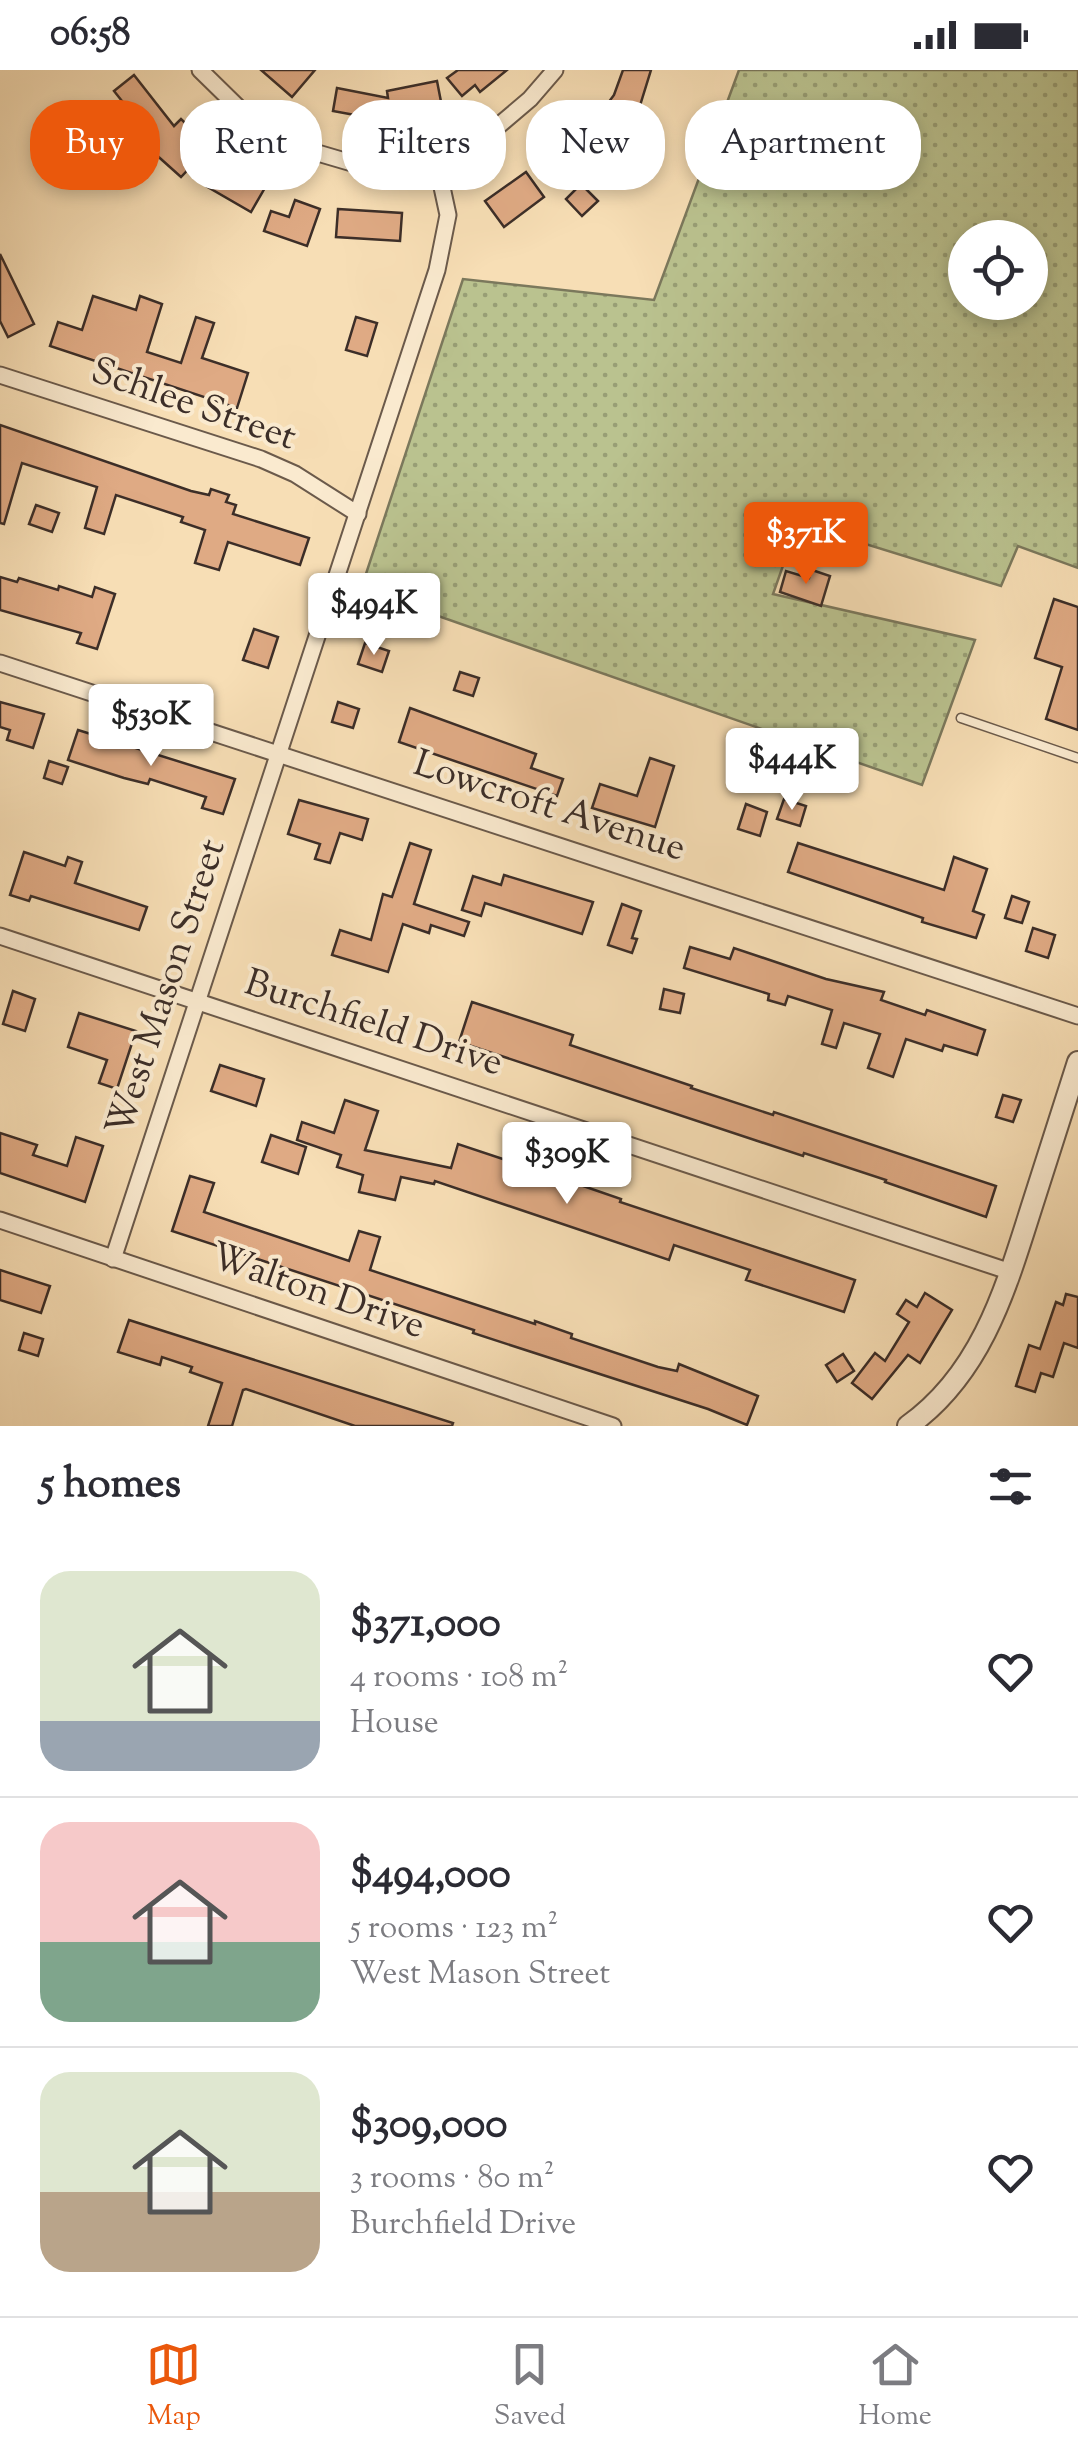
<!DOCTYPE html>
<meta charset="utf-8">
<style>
body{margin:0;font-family:"Sorts Mill Goudy",serif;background:#f2f2f3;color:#2b2b33;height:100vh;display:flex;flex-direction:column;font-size:38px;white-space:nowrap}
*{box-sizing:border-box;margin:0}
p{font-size:32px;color:#7c7c81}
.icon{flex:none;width:55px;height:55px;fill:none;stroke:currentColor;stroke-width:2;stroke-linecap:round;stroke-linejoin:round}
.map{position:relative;height:1356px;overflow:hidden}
.drawer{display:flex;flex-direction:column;background:#fff;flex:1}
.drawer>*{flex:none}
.guide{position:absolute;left:30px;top:30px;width:1020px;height:90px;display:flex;gap:20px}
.tools{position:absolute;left:948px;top:150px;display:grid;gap:20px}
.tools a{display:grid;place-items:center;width:100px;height:100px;border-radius:50%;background:#fff;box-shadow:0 5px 15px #0003;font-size:50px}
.price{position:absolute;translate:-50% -85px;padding:0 22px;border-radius:10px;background:#fff;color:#222;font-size:32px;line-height:65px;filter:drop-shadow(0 2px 5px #0008)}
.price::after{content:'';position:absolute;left:50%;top:60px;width:30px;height:22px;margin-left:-15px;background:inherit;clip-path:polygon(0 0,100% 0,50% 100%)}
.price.active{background:#ea580c;color:#fff}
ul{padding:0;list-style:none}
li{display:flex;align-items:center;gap:30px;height:250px;padding:0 40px}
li+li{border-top:2px solid #e1e1e2}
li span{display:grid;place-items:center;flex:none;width:280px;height:200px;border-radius:30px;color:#555}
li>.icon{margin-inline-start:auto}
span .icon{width:120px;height:120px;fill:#fffc;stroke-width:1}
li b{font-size:42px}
h2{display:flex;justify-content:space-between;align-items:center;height:120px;padding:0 40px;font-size:42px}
.pill{padding:0 35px;border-radius:40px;background:#fff;box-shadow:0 5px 15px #0003;font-size:35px;line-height:90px}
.pill.active{background:#ea580c;color:#fff}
.status{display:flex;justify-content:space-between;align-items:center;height:70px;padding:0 50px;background:#fff;direction:ltr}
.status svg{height:28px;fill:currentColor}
.tab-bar{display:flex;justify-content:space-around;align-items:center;height:140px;border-top:2px solid #e1e1e2;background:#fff;font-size:28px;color:#7c7c81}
.tab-bar a{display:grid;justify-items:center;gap:5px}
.tab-bar .active{color:#ea580c}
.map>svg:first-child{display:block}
</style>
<div class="status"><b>06:58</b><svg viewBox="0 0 49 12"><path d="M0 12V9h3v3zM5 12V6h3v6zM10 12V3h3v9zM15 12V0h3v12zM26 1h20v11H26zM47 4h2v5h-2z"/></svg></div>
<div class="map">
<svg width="1078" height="1356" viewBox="0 0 1078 1356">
<defs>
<pattern id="grass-dots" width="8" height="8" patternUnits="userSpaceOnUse" patternTransform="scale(2.5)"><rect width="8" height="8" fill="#bac28f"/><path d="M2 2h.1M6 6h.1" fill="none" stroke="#989e75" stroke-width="1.8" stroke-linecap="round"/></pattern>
</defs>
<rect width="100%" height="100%" fill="#f7deb5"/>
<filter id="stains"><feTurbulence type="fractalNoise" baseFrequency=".002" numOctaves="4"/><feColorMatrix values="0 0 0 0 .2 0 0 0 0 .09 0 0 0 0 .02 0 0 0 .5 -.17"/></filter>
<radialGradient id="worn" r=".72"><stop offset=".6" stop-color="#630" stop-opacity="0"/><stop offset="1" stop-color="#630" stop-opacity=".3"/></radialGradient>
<!-- grass -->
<path fill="url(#grass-dots)" stroke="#7b785c" stroke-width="2.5" fill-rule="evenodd" d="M739,0H1078V498L1018,476L1001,516L798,453L773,524L975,570L922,715L361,519L463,209L654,230ZM965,168H1030V232H965Z"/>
<!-- building -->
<g fill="#dfaa84" stroke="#3c2e28" stroke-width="2.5">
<polygon points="261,0 315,0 292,27"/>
<polygon points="458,0 507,0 480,22 475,15 462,26 447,8"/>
<polygon points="623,0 651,0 638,42 612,78 601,70 564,107 546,90 574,60 582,68 614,25"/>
<polygon points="134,5 174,56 181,49 197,64 185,77 198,89 181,107 152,81 157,75 114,21"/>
<polygon points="437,11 443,42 382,50 333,41 337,18 388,28 387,21"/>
<polygon points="221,90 266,116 251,142 206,116"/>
<polygon points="526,102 544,127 504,157 485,131"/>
<polygon points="581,114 598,131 582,146 566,129"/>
<polygon points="295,130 320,139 307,176 264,161 271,141 289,147"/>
<polygon points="338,139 402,143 400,171 336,167"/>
<polygon points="0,184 34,254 8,267 0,251"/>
<polygon points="93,226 136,240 140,226 162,234 147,282 181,293 196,247 214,253 202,288 248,303 237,338 50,276 58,252 82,260"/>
<polygon points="356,247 377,253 367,286 346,280"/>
<polygon points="0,355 191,421 209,425 211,419 229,425 226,432 236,435 233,444 309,468 300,495 228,472 219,500 195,493 205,460 181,452 183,447 116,425 104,464 85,458 97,417 22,393 4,454 0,453"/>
<polygon points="36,435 59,443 52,462 29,454"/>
<polygon points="812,500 830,506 821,536 780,522 786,501 809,508"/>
<polygon points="0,507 17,512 19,508 58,520 59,516 92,527 95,517 115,524 97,579 77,573 81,563 0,540"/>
<polygon points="1054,529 1078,537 1078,660 1046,649 1062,597 1035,588"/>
<polygon points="254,559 278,567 268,598 243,590"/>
<polygon points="365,573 389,581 382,602 358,594"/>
<polygon points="460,602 479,608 473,626 454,620"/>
<polygon points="0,632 44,644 33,678 7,670 10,660 0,657"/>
<polygon points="338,632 359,639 353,658 332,652"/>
<polygon points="410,638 536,684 531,698 563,709 557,726 399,672"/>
<polygon points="78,660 235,709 223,744 202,738 206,727 150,709 148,714 124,708 68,690"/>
<polygon points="650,688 674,696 655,757 592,738 600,714 637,726"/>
<polygon points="49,691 68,697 62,714 44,708"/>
<polygon points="784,729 806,736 800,756 777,749"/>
<polygon points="299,730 368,749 362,770 340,763 330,793 315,789 320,774 288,764"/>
<polygon points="746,734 767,742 760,766 738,759"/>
<polygon points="410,773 431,780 414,834 469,852 464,866 431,855 429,863 403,854 388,902 332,885 340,860 371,870 383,824 392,827"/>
<polygon points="798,773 944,820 954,787 987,799 973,841 984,845 976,868 922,852 923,848 788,802"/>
<polygon points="24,782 65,796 68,787 82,792 75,813 147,837 139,860 31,826 29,831 10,825"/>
<polygon points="504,805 593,832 582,864 485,833 481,846 462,840 473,806 501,815"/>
<polygon points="1012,826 1029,832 1022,853 1005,848"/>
<polygon points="622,834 641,841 632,868 637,869 632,883 608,875"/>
<polygon points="1033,858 1055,865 1048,888 1026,881"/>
<polygon points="690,877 730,889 734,878 826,909 884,922 881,930 925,945 927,940 985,960 977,985 944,975 942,981 906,969 893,1007 868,998 880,964 844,953 836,978 822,974 832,940 788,926 785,935 768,930 769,924 684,898"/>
<polygon points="664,919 684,924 680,943 660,939"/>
<polygon points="13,921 35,929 25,961 3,954"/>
<polygon points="472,932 573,965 570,975 692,1016 691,1018 773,1045 774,1042 996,1116 986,1147 885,1112 886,1110 804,1083 803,1086 459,972"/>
<polygon points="79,943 136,961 117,1019 99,1013 107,990 68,977"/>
<polygon points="220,995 264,1009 256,1036 211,1021"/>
<polygon points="1003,1025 1021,1030 1013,1052 996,1047"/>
<polygon points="345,1030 378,1041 365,1080 451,1098 458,1074 560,1108 621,1129 620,1132 855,1210 844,1242 746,1210 750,1200 674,1175 669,1190 435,1111 434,1114 401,1107 395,1130 359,1122 363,1105 337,1097 341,1085 297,1070 302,1052 334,1063"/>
<polygon points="0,1063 37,1075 33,1085 67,1096 76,1067 103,1076 85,1132 0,1103"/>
<polygon points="271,1065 306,1077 298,1104 262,1092"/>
<polygon points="190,1106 214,1113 204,1142 349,1191 359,1161 380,1167 370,1200 535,1254 535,1251 572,1264 571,1268 658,1297 677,1301 679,1294 758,1326 747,1355 708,1339 473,1263 474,1260 172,1161"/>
<polygon points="0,1200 50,1216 41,1243 0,1230"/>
<polygon points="925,1223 952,1240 920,1293 908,1285 872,1329 852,1313 875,1283 885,1291 909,1252 897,1244 906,1230 917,1237"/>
<polygon points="1066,1224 1078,1227 1078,1278 1064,1273 1053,1307 1041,1303 1035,1322 1016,1316 1029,1275 1040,1279 1056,1232 1063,1235"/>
<polygon points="129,1250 453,1353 452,1356 355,1356 246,1319 243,1320 232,1356 208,1356 222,1313 190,1302 192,1297 162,1287 160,1295 118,1282"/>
<polygon points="24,1263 43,1269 38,1286 19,1280"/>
<polygon points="843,1284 854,1301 837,1312 826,1295"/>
</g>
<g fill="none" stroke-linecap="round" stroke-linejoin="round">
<defs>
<polyline id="service" points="961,648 1078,688"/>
<g id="minor">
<polyline points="200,0 247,46 287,74 362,96 437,94 497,57 530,29 555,0"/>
<polyline points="0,305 261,389 295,404 358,444"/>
<polyline points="0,593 1078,946"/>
<polyline points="0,866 1011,1202"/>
<polyline points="0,1150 613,1356"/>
<polyline points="113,1189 437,200 448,145 437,94"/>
</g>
<path id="tertiary" d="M908,1356C981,1304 1005,1221 1031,1139C1047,1090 1062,1041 1078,992"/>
</defs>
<!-- service casing -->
<use href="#service" stroke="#6b5a4b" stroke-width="11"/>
<!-- minor casing -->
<use href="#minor" stroke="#6b5a4b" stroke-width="19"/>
<!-- tertiary casing -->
<use href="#tertiary" stroke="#6b5a4b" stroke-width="24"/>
<!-- service -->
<use href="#service" stroke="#faeacf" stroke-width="8"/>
<!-- minor -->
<use href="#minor" stroke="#faeacf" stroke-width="15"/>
<!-- tertiary -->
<use href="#tertiary" stroke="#faeacf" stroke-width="20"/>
</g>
<g text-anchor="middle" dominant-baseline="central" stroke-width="8" stroke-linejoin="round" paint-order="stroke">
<!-- street labels -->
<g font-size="38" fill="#3c2e28" stroke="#faeacf">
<text transform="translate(193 336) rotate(19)">Schlee Street</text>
<text transform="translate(549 738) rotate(18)">Lowcroft Avenue</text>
<text transform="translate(168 918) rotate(-72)">West Mason Street</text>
<text transform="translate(373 955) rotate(18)">Burchfield Drive</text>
<text transform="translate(317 1223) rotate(19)">Walton Drive</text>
</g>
</g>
<rect width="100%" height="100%" filter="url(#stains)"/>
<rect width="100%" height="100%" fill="url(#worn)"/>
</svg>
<div class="tools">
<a><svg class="icon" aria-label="locate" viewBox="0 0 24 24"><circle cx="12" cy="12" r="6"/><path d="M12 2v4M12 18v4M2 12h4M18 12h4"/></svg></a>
</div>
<b class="price active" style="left:806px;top:517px">$371K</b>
<b class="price" style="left:374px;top:588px">$494K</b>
<b class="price" style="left:151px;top:699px">$530K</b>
<b class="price" style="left:792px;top:743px">$444K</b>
<b class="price" style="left:567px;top:1137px">$309K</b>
<div class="guide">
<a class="pill active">Buy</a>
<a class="pill">Rent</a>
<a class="pill">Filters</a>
<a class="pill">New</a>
<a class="pill">Apartment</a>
</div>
</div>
<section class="drawer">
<h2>5 homes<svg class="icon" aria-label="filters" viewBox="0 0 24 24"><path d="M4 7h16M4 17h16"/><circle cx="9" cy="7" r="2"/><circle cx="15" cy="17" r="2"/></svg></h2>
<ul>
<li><span style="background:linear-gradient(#dfe7d0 75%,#9aa5b1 0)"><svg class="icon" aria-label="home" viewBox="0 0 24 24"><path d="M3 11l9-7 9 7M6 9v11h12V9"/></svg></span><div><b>$371,000</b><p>4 rooms · 108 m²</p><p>House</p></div><svg class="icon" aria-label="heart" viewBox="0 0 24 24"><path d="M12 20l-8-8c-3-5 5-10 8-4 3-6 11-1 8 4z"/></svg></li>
<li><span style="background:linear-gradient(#f6c9c9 60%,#7fa58c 0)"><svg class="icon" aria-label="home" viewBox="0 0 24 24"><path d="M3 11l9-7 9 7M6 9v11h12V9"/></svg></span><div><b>$494,000</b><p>5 rooms · 123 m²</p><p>West Mason Street</p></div><svg class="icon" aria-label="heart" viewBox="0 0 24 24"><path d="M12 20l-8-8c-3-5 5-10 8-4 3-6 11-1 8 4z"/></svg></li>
<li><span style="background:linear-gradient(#dfe7d0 60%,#b9a48a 0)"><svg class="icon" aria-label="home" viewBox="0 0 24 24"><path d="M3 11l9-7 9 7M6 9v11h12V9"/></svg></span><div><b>$309,000</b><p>3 rooms · 80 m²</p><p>Burchfield Drive</p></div><svg class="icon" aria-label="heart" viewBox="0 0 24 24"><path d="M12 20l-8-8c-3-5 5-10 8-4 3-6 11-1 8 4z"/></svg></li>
</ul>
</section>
<nav class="tab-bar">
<a class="active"><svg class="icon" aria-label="map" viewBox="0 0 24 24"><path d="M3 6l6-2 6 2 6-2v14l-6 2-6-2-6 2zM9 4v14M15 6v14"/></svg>Map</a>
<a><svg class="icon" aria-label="saved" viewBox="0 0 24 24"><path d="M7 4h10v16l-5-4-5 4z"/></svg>Saved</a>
<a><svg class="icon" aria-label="home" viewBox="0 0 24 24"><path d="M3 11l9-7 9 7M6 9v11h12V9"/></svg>Home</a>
</nav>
